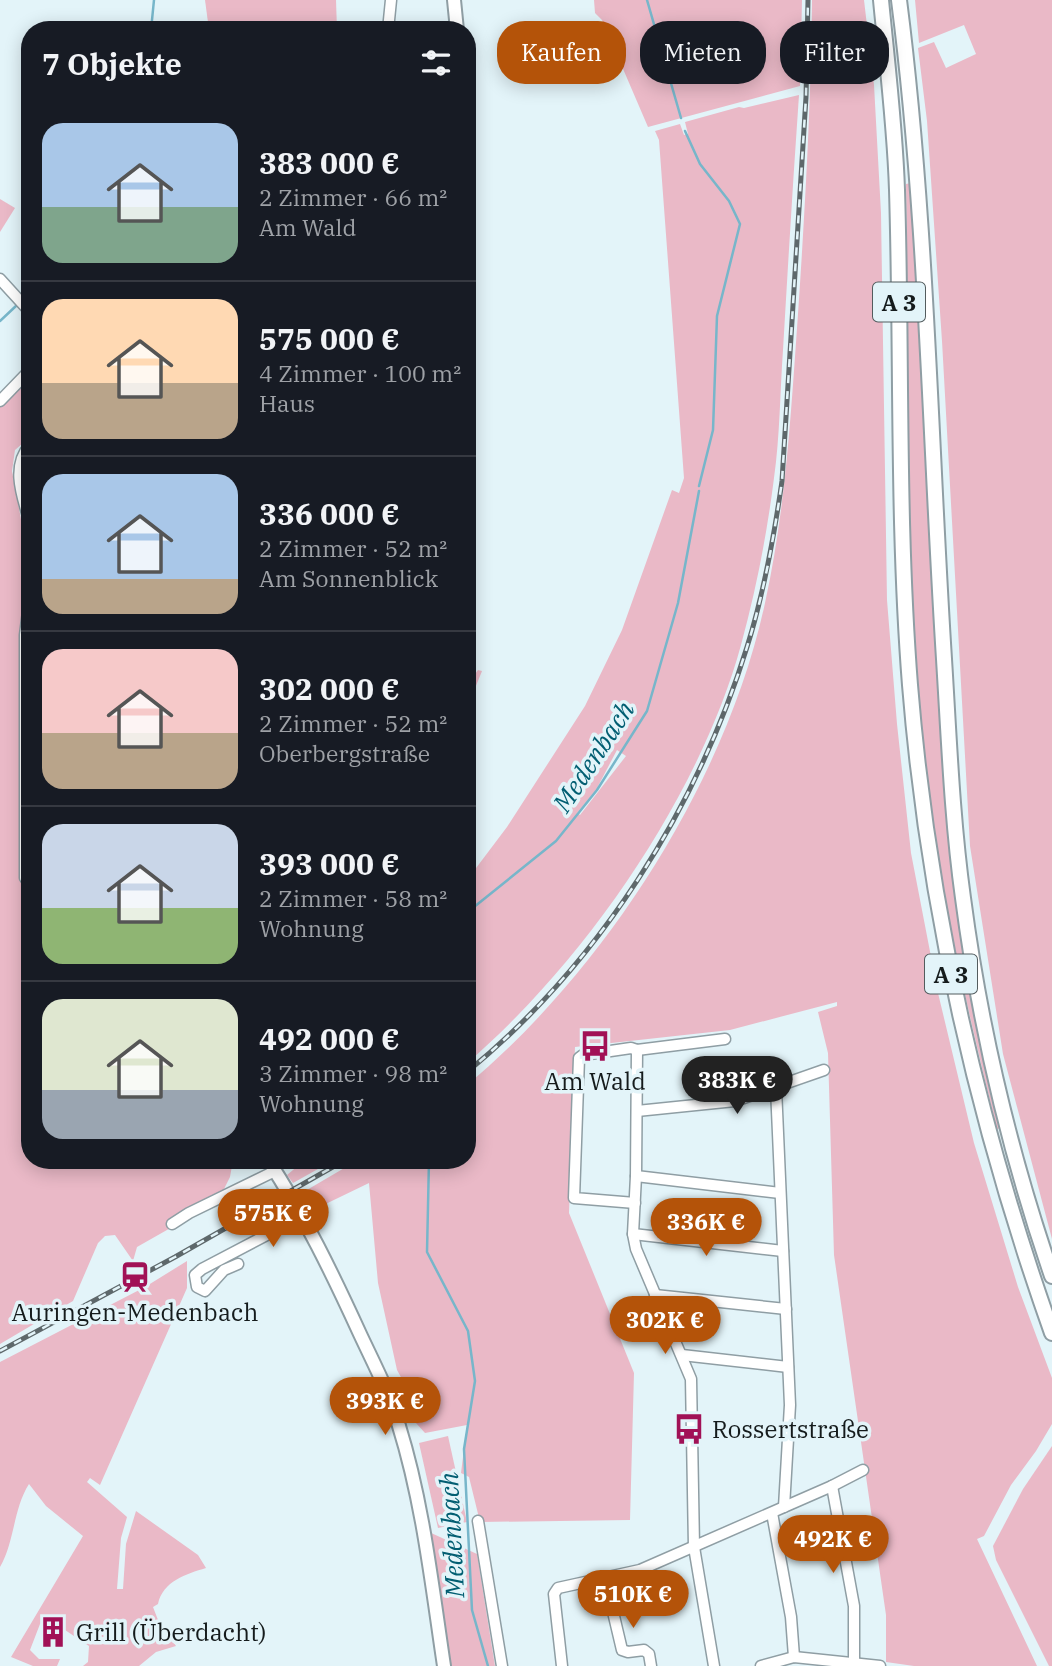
<!DOCTYPE html>
<html lang="de">
<meta charset="utf-8">
<style>
body{margin:0;font-family:"IBM Plex Serif",serif;background:#20242c;color:#f1f3f6;height:100vh;display:flex;flex-direction:column;font-size:26px;white-space:nowrap}
*{box-sizing:border-box;margin:0}
p{font-size:23px;color:#9ea1a6}
.icon{flex:none;width:38px;height:38px;fill:none;stroke:currentColor;stroke-width:2;stroke-linecap:round;stroke-linejoin:round}
.map{position:relative;flex:1;overflow:hidden}
.side{position:absolute;left:21px;top:21px;width:455px;height:1148px;display:flex;flex-direction:column;background:#171b24;border-radius:28px;box-shadow:0 4px 18px #0003}
.side>*{flex:none}
.banner{position:absolute;left:497px;top:21px;width:450px;height:63px;display:flex;gap:14px}
.price{position:absolute;translate:-50% -60px;padding:0 16px;border-radius:24px;background:#b45309;color:#fff;font-size:23px;line-height:46px;filter:drop-shadow(0 2px 4px #0008)}
.price::after{content:'';position:absolute;left:50%;top:42px;width:21px;height:16px;margin-left:-10px;background:inherit;clip-path:polygon(0 0,100% 0,50% 100%)}
.price.selected{background:#222;color:#fff}
ul{padding:0;list-style:none}
li{display:flex;align-items:center;gap:21px;height:175px;padding:0 21px}
li+li{border-top:2px solid #363941}
li span{display:grid;place-items:center;flex:none;width:196px;height:140px;border-radius:21px;color:#555}
li>.icon{margin-inline-start:auto}
span .icon{width:84px;height:84px;fill:#fffc;stroke-width:1}
li b{font-size:30px}
h2{display:flex;justify-content:space-between;align-items:center;height:84px;padding:0 21px;font-size:30px}
.chip{padding:0 24px;border-radius:28px;background:#171b24;box-shadow:0 4px 18px #0003;font-size:24px;line-height:63px}
.chip.selected{background:#b45309;color:#fff}
.map>svg:first-child{display:block}
</style>
<div class="map">
<svg width="1052" height="1666" viewBox="0 0 1052 1666">
<rect width="100%" height="100%" fill="#e3f4f9"/>
<!-- green -->
<g fill="#eab9c7" fill-rule="evenodd">
<polygon points="205,0 336,0 337,30 209,30"/>
<polygon points="594,0 802,0 800,86 648,127 602,20 595,13"/>
<path d="M812,0H864L874,85L881,213L887,600L897,724L911,853L938,993L974,1143L1018,1287L1052,1378V1424L1036,1451L1011,1485L984,1536L977,1539L1037,1666H914L886,1662V1615L834,1255L828,1053L818,1012L837,1006V1002L730,1030L575,1047L569,1213L634,1373L630,1520L480,1522L469,1477L461,1473L467,1425L425,1433L397,1402L394,1391L402,1379L397,1370L378,1283L369,1183L307,1213L300,1194L358,1160H467V1085C605,970 727,780 765,603C786,507 791,412 798,314C805,210 811,105 812,0Z"/>
<polygon points="915,0 1052,0 1052,1239 1003,1054 970,846 942,341 927,121 918,48 934,42 946,68 976,54 964,25 919,43"/>
<path d="M799,95C793,180 788,265 783,350C780,392 780,436 774,478C767,534 756,590 741,645C700,795 585,962 467,1063V880L507,827L585,706L622,630L672,490L679,493L684,478L659,140L655,131L680,124L684,135L688,134L685,122L739,107L744,108ZM617,750L626,756L580,815L577,813L596,790Z"/>
<path d="M911,183L943,758L949,827L1002,1128L997,1129C967,1008 938,885 925,761C905,571 909,375 906,184Z"/>
<polygon points="0,199 15,208 0,232"/>
<polygon points="24,382 30,389 30,437 15,450 12,471 23,530 24,958 30,962 30,1160 233,1160 230,1177 218,1201 137,1247 133,1261 115,1235 105,1236 98,1243 73,1301 0,1344 0,407"/>
<polygon points="478,670 482,671 467,708 467,685"/>
<polygon points="305,1160 334,1160 293,1183 287,1175"/>
<path d="M187,1261V1288L100,1485L90,1478L87,1482L127,1517L121,1538L117,1589H123L126,1544L136,1511L198,1555L206,1568C186,1574 163,1581 158,1604L153,1607L158,1620L176,1646L156,1652L139,1666H83L88,1662L89,1646L65,1630L51,1618L40,1624L30,1650L39,1659H60L57,1666H33L11,1657L83,1536L46,1506L29,1484C13,1509 15,1541 0,1567V1362L145,1287Z"/>
<polygon points="448,1436 467,1522 438,1528 419,1443"/>
<polygon points="1052,1446 1052,1666 1049,1666 996,1560 993,1546 1023,1489"/>
<polygon points="429,1532 477,1554 495,1666 449,1666"/>
</g>
<g fill="none" stroke-linecap="round" stroke-linejoin="round">
<!-- stream -->
<g stroke="#77b6ca" stroke-width="2.5">
<polyline points="647,0 681,118"/>
<polyline points="151,30 154,0"/>
<polyline points="685,131 700,164 729,201 740,224 717,316 713,430 699,486"/>
<polyline points="22,301 30,293"/>
<polyline points="0,321 17,305"/>
<polyline points="467,960 474,907 556,841 597,790 647,711 678,603 699,491"/>
<polyline points="429,1160 427,1252 468,1331 475,1381 464,1449 472,1610 488,1666"/>
</g>
<defs>
<g id="minor">
<polyline points="388,30 391,0"/>
<polyline points="0,279 30,312"/>
<polyline points="0,401 30,370"/>
<path d="M30,445C10,467 23,498 30,523"/>
<polyline points="25,878 25,635 30,596"/>
<polyline points="637,1050 636,1176 633,1234 636,1249 691,1379 694,1547 714,1666"/>
<polyline points="776,1088 790,1405 784,1507"/>
<polyline points="637,1111 735,1101 824,1070"/>
<polyline points="636,1176 780,1193"/>
<polyline points="635,1203 574,1198 579,1058 583,1055 631,1048 637,1050 725,1039"/>
<polyline points="172,1224 189,1213 275,1171"/>
<polyline points="633,1234 783,1251"/>
<polyline points="238,1264 224,1270 205,1291 197,1287 195,1275 202,1269 301,1217"/>
<polyline points="655,1295 786,1309"/>
<polyline points="682,1355 788,1367"/>
<polyline points="832,1486 854,1606 854,1662"/>
<polyline points="772,1513 791,1617 794,1657"/>
<polyline points="478,1521 502,1666"/>
<polyline points="605,1578 622,1650 628,1652 644,1650 649,1654 651,1666"/>
<polyline points="562,1666 554,1594 558,1588 640,1570 832,1486 863,1470"/>
<polyline points="761,1666 794,1657 880,1666"/>
</g>
<g id="major">
<polyline points="454,0 457,30"/>
<path d="M268,1160C304,1215 333,1275 360,1334C374,1364 390,1394 399,1426C423,1503 432,1586 444,1666"/>
</g>
<g id="highway">
<path d="M881,0C887,63 895,126 897,190C902,355 897,520 910,685C928,907 978,1124 1052,1333"/>
<path d="M899,0C927,218 930,440 944,659C949,739 952,819 963,898C980,1027 1010,1154 1052,1276"/>
</g>
</defs>
<!-- minor casing -->
<use href="#minor" stroke="#8f9ea4" stroke-width="13"/>
<!-- major casing -->
<use href="#major" stroke="#8f9ea4" stroke-width="16"/>
<!-- highway casing -->
<use href="#highway" stroke="#8f9ea4" stroke-width="18"/>
<!-- minor -->
<use href="#minor" stroke="#fff" stroke-width="10"/>
<!-- major -->
<use href="#major" stroke="#fff" stroke-width="12"/>
<!-- highway -->
<use href="#highway" stroke="#fff" stroke-width="14"/>
<defs>
<g id="rail">
<path d="M467,1072C599,964 697,809 747,647C764,593 774,537 782,481L806,97L808,0"/>
<polyline points="0,1351 175,1257 345,1160"/>
</g>
</defs>
<!-- rail casing -->
<use href="#rail" stroke="#5e686b" stroke-width="5"/>
<!-- rail -->
<use href="#rail" stroke="#e3f4f9" stroke-width="2.5" stroke-dasharray="8" stroke-linecap="butt"/>
</g>
<!-- icons -->
<defs>
<symbol id="bus-bare" viewBox="-9 -9 18 18"><path d="M-5-6H5V4H4V6H2V4H-2V6H-4V4H-5ZM-3.5-4V0h7V-4ZM-3.5 1.2v1.5H-2V1.2ZM2 1.2v1.5H3.5V1.2Z" fill="#a11156" stroke="#e3f4f9" stroke-width="2.5" paint-order="stroke"/></symbol>
<symbol id="station-bare" viewBox="-9 -9 18 18"><path d="M-3-6H3Q5-6 5-4V2Q5 4 3 4L4.5 6H3L1.5 4h-3L-3 6H-4.5L-3 4Q-5 4-5 2V-4Q-5-6-3-6ZM-3.5-4v3h7v-3ZM-3.5 1v1.5H-2V1ZM2 1v1.5H3.5V1Z" fill="#a11156" stroke="#e3f4f9" stroke-width="2.5" paint-order="stroke"/></symbol>
<symbol id="building-bare" viewBox="-9 -9 18 18"><path d="M-4-6H4V6H1V3H-1V6H-4ZM-2.5-4.3h1.7v1.8h-1.7ZM.8-4.3h1.7v1.8H.8ZM-2.5-1h1.7V.8h-1.7ZM.8-1h1.7V.8H.8Z" fill="#a11156" stroke="#e3f4f9" stroke-width="2.5" paint-order="stroke"/></symbol>
</defs>
<g fill-rule="evenodd">
<use href="#bus-bare" x="573" y="1024" width="44" height="44"/>
<use href="#station-bare" x="113" y="1255" width="44" height="44"/>
<use href="#bus-bare" x="667" y="1407" width="44" height="44"/>
<use href="#building-bare" x="31" y="1610" width="44" height="44"/>
</g>
<g text-anchor="middle" dominant-baseline="central" stroke-width="7" stroke-linejoin="round" paint-order="stroke">
<!-- shield labels -->
<g fill="#e3f4f9" stroke="#535c5e" stroke-width="2">
<rect x="873" y="282.5" width="52" height="39" rx="5"/>
<rect x="925" y="954.5" width="52" height="39" rx="5"/>
</g>
<g font-size="23" font-weight="bold" fill="#151b1c">
<text x="899" y="302">A 3</text>
<text x="951" y="974">A 3</text>
</g>
<!-- poi labels -->
<g font-size="24" fill="#151b1c" stroke="#e3f4f9">
<text x="595" y="1081">Am Wald</text>
<text x="135" y="1312">Auringen-Medenbach</text>
<text x="712" y="1429" text-anchor="start">Rossertstraße</text>
<text x="76" y="1632" text-anchor="start">Grill (Überdacht)</text>
</g>
<!-- water labels -->
<g font-size="26" font-style="italic" fill="#025e72" stroke="#e3f4f9">
<text transform="translate(593 756) rotate(-57)">Medenbach</text>
<text transform="translate(451 1535) rotate(-93)">Medenbach</text>
</g>
</g>
</svg>
<b class="price selected" style="left:737px;top:1116px">383K €</b>
<b class="price" style="left:273px;top:1249px">575K €</b>
<b class="price" style="left:706px;top:1258px">336K €</b>
<b class="price" style="left:665px;top:1356px">302K €</b>
<b class="price" style="left:385px;top:1437px">393K €</b>
<b class="price" style="left:833px;top:1575px">492K €</b>
<b class="price" style="left:633px;top:1630px">510K €</b>
<div class="banner">
<a class="chip selected">Kaufen</a>
<a class="chip">Mieten</a>
<a class="chip">Filter</a>
</div>
<section class="side">
<h2>7 Objekte<svg class="icon" aria-label="filters" viewBox="0 0 24 24"><path d="M4 7h16M4 17h16"/><circle cx="9" cy="7" r="2"/><circle cx="15" cy="17" r="2"/></svg></h2>
<ul>
<li><span style="background:linear-gradient(#a9c7e8 60%,#7fa58c 0)"><svg class="icon" aria-label="home" viewBox="0 0 24 24"><path d="M3 11l9-7 9 7M6 9v11h12V9"/></svg></span><div><b>383 000 €</b><p>2 Zimmer · 66 m²</p><p>Am Wald</p></div></li>
<li><span style="background:linear-gradient(#ffd9b3 60%,#b9a48a 0)"><svg class="icon" aria-label="home" viewBox="0 0 24 24"><path d="M3 11l9-7 9 7M6 9v11h12V9"/></svg></span><div><b>575 000 €</b><p>4 Zimmer · 100 m²</p><p>Haus</p></div></li>
<li><span style="background:linear-gradient(#a9c7e8 75%,#b9a48a 0)"><svg class="icon" aria-label="home" viewBox="0 0 24 24"><path d="M3 11l9-7 9 7M6 9v11h12V9"/></svg></span><div><b>336 000 €</b><p>2 Zimmer · 52 m²</p><p>Am Sonnenblick</p></div></li>
<li><span style="background:linear-gradient(#f6c9c9 60%,#b9a48a 0)"><svg class="icon" aria-label="home" viewBox="0 0 24 24"><path d="M3 11l9-7 9 7M6 9v11h12V9"/></svg></span><div><b>302 000 €</b><p>2 Zimmer · 52 m²</p><p>Oberbergstraße</p></div></li>
<li><span style="background:linear-gradient(#c9d6e8 60%,#8fb573 0)"><svg class="icon" aria-label="home" viewBox="0 0 24 24"><path d="M3 11l9-7 9 7M6 9v11h12V9"/></svg></span><div><b>393 000 €</b><p>2 Zimmer · 58 m²</p><p>Wohnung</p></div></li>
<li><span style="background:linear-gradient(#dfe7d0 65%,#9aa5b1 0)"><svg class="icon" aria-label="home" viewBox="0 0 24 24"><path d="M3 11l9-7 9 7M6 9v11h12V9"/></svg></span><div><b>492 000 €</b><p>3 Zimmer · 98 m²</p><p>Wohnung</p></div></li>
</ul>
</section>
</div>
